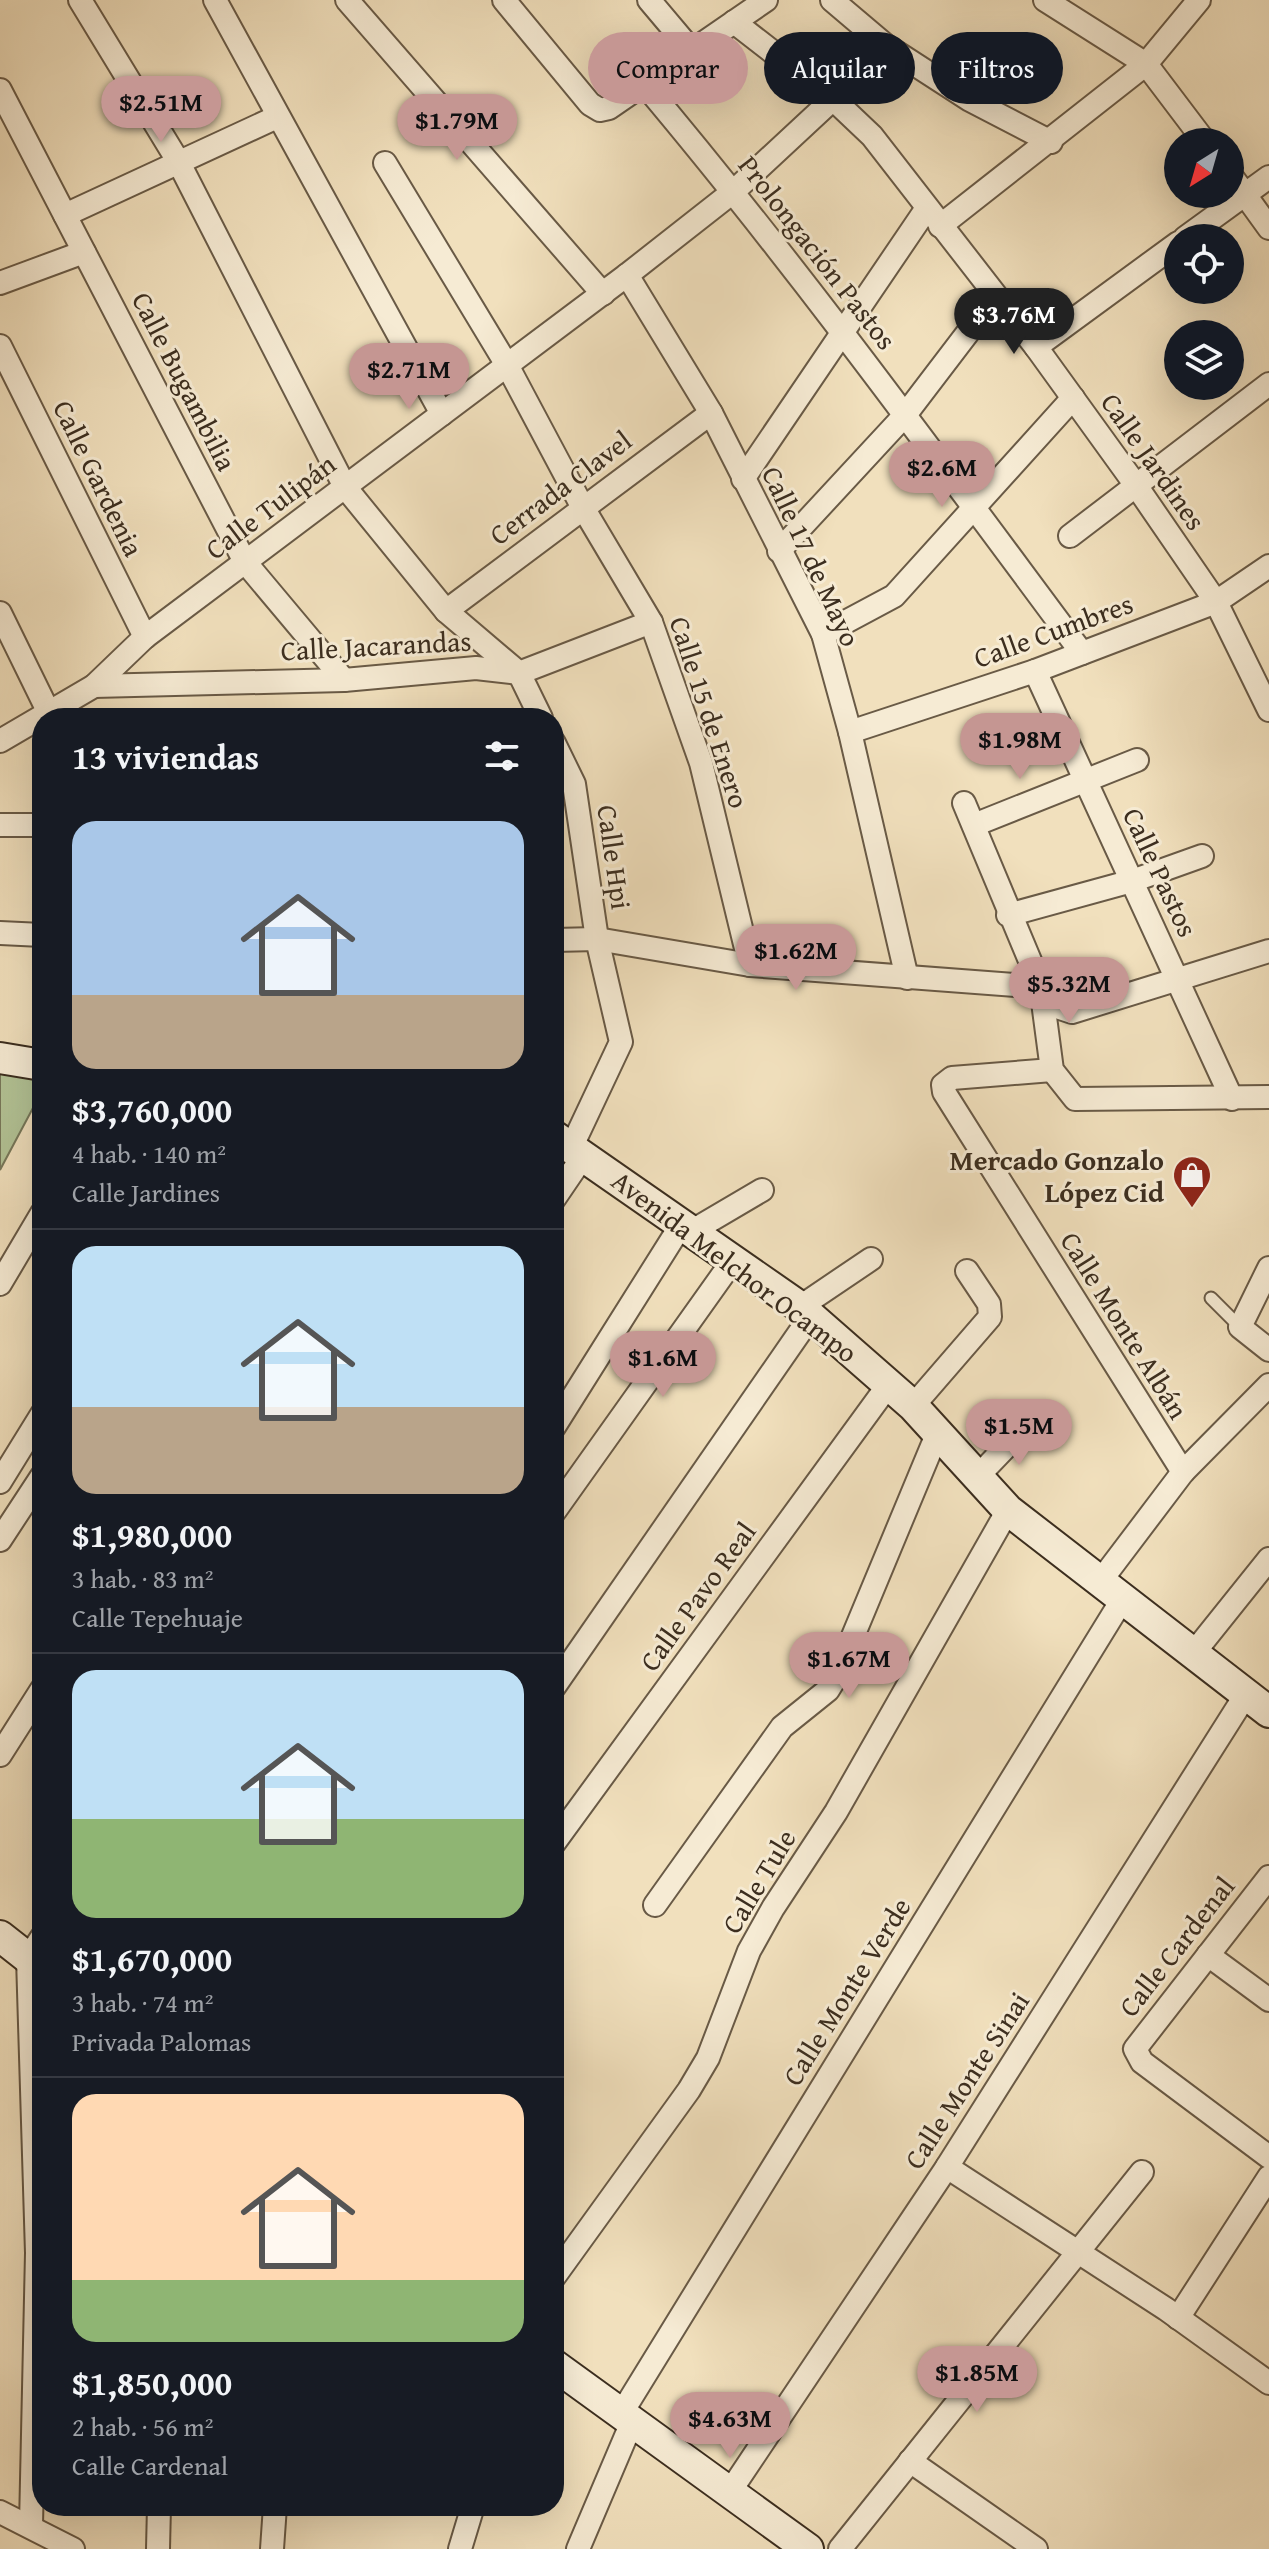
<!DOCTYPE html>
<html lang="es">
<meta charset="utf-8">
<style>
body{margin:0;font-family:"Gentium Book Plus",serif;background:#20242c;color:#f1f3f6;height:100vh;display:flex;flex-direction:column;font-size:30px;white-space:nowrap}
*{box-sizing:border-box;margin:0}
p{font-size:26px;color:#9ea1a6}
.icon{flex:none;width:44px;height:44px;fill:none;stroke:currentColor;stroke-width:2;stroke-linecap:round;stroke-linejoin:round}
.map{position:relative;flex:1;overflow:hidden}
.side{position:absolute;left:32px;top:708px;width:532px;height:1808px;display:flex;flex-direction:column;background:#171b24;border-radius:32px;box-shadow:0 8px 32px #0002}
.side>*{flex:none}
.banner{position:absolute;left:588px;top:32px;width:560px;height:72px;display:flex;gap:16px}
.needle{width:52px;rotate:217deg}
.tools{position:absolute;left:1164px;top:128px;display:grid;gap:16px}
.tools a{display:grid;place-items:center;width:80px;height:80px;border-radius:50%;background:#171b24;box-shadow:0 8px 32px #0002;font-size:40px}
.price{position:absolute;translate:-50% -68px;padding:0 18px;border-radius:28px;background:#c59692;color:#111;font-size:26px;line-height:52px;filter:drop-shadow(0 2px 4px #0008)}
.price::after{content:'';position:absolute;left:50%;top:48px;width:24px;height:18px;margin-left:-12px;background:inherit;clip-path:polygon(0 0,100% 0,50% 100%)}
.price.active{background:#222;color:#fff}
ul{padding:0;list-style:none}
li{display:grid;align-content:center;gap:16px;height:424px;padding:0 40px}
li+li{border-top:2px solid #363941}
li span{display:grid;place-items:center;height:248px;border-radius:24px;color:#555}
li>.icon{margin-inline-start:auto}
span .icon{width:144px;height:144px;fill:#fffc;stroke-width:1}
li b{font-size:34px}
h2{display:flex;justify-content:space-between;align-items:center;height:96px;padding:0 40px;font-size:34px}
.tag{padding:0 28px;border-radius:36px;background:#171b24;box-shadow:0 8px 32px #0002;font-size:28px;line-height:72px}
.tag.active{background:#c59692;color:#111}
.map>svg:first-child{display:block}
</style>
<div class="map">
<svg width="1269" height="2549" viewBox="0 0 1269 2549">
<rect width="100%" height="100%" fill="#f1e0bd"/>
<filter id="stains"><feTurbulence type="fractalNoise" baseFrequency=".0025" numOctaves="4"/><feColorMatrix values="0 0 0 0 .2 0 0 0 0 .09 0 0 0 0 .02 0 0 0 .5 -.17"/></filter>
<radialGradient id="worn" r=".72"><stop offset=".6" stop-color="#630" stop-opacity="0"/><stop offset="1" stop-color="#630" stop-opacity=".3"/></radialGradient>
<!-- green -->
<polygon fill="#b3c396" stroke="#78785a" stroke-width="2" points="0,1069 42,1081 42,1091 0,1170"/>
<g fill="none" stroke-linecap="round" stroke-linejoin="round">
<defs>
<polyline id="lane" points="1211,1298 1240,1327"/>
<g id="street">
<polyline points="80,0 178,161 345,487 446,611 519,673 541,718"/>
<polyline points="215,0 442,414"/>
<polyline points="347,0 603,294"/>
<polyline points="504,0 590,104 600,110 609,108 766,0"/>
<polyline points="649,0 692,51"/>
<polyline points="832,0 885,45 970,100 1051,142"/>
<polyline points="1045,0 1146,64 1205,142"/>
<polyline points="734,22 833,99 872,136 1036,347 1135,484 1216,602 1269,710"/>
<path d="M644,84C798,267 939,461 1082,653"/>
<polyline points="0,90 245,562 344,680"/>
<polyline points="385,163 507,365 582,506 651,622 701,763 750,965"/>
<polyline points="1230,174 1269,228"/>
<polyline points="65,215 277,117"/>
<polyline points="940,226 1146,64 1199,0"/>
<polyline points="1185,238 1269,177"/>
<polyline points="627,275 711,413 823,634 850,732 907,978"/>
<polyline points="0,283 84,252"/>
<polyline points="0,346 145,637"/>
<polyline points="1036,347 1178,243"/>
<polyline points="743,479 927,208"/>
<polyline points="1070,536 1269,384"/>
<polyline points="779,551 905,415 995,297"/>
<polyline points="446,611 711,413"/>
<polyline points="0,613 48,711"/>
<polyline points="823,634 894,596 1073,398"/>
<polyline points="1035,671 1232,1099"/>
<polyline points="94,686 344,680 476,668 519,673 651,622"/>
<polyline points="850,732 1035,671 1216,602 1269,566"/>
<polyline points="0,741 94,686 145,637 627,275 734,191 833,99"/>
<polyline points="554,743 574,784 597,939 621,1042 572,1146"/>
<polyline points="964,803 1041,987 1052,1070 1075,1099 1269,1097"/>
<polyline points="0,825 42,825"/>
<polyline points="974,825 1137,760"/>
<polyline points="1008,915 1132,881 1202,856"/>
<polyline points="0,933 42,935"/>
<polyline points="554,940 597,939 750,965 1041,987"/>
<polyline points="1041,987 1060,1008 1072,1012 1269,951"/>
<polyline points="1052,1070 952,1078 943,1085 944,1092 1183,1472"/>
<polyline points="554,1199 584,1155"/>
<polyline points="694,1230 762,1190"/>
<polyline points="1269,1268 1240,1327 1269,1350"/>
<polyline points="0,1284 42,1213"/>
<polyline points="800,1307 871,1259"/>
<polyline points="913,1406 990,1317 989,1304 967,1271"/>
<polyline points="554,1427 683,1222"/>
<polyline points="979,1475 1025,1427"/>
<polyline points="0,1482 42,1414"/>
<polyline points="554,1512 734,1259"/>
<polyline points="0,1540 42,1476"/>
<polyline points="1099,1583 1183,1472 1269,1385"/>
<polyline points="1192,1655 1269,1559"/>
<polyline points="554,1687 811,1316"/>
<polyline points="0,1755 42,1689"/>
<polyline points="554,1843 889,1384"/>
<polyline points="1269,1877 1135,2049 1142,2062 1269,2157"/>
<polyline points="655,1905 782,1727 828,1690 836,1677 938,1432"/>
<polyline points="1208,1955 1269,2000"/>
<polyline points="947,2167 1166,2309 1269,2383"/>
<polyline points="554,2277 689,2090 708,2058 749,1951 773,1908 836,1812 1008,1510"/>
<polyline points="1178,2318 1269,2177"/>
<polyline points="621,2414 1122,1600"/>
<polyline points="910,2461 1036,2549"/>
<polyline points="729,2493 947,2167 1245,1696"/>
<polyline points="0,2512 73,2549"/>
<polyline points="31,2525 37,2253 28,1958 42,1937"/>
<polyline points="158,2549 159,2506"/>
<polyline points="272,2549 275,2506"/>
<polyline points="460,2549 473,2506"/>
<polyline points="578,2549 632,2422"/>
<polyline points="840,2549 1142,2172"/>
</g>
<g id="secondary">
<polyline points="0,1058 42,1065"/>
<polyline points="554,1136 800,1307 913,1406 1008,1510 1269,1712"/>
<polyline points="0,1936 42,1969"/>
<polyline points="554,2365 808,2549"/>
</g>
</defs>
<!-- lane casing -->
<use href="#lane" stroke="#695a46" stroke-width="15"/>
<!-- street casing -->
<use href="#street" stroke="#695a46" stroke-width="26"/>
<!-- secondary casing -->
<use href="#secondary" stroke="#3c2e1f" stroke-width="34"/>
<!-- lane -->
<use href="#lane" stroke="#f6ebd4" stroke-width="11"/>
<!-- street -->
<use href="#street" stroke="#f6ebd4" stroke-width="22"/>
<!-- secondary -->
<use href="#secondary" stroke="#f6ebd4" stroke-width="30"/>
</g>
<!-- icons -->
<defs>
<symbol id="shop-pin" viewBox="-11 -11 22 30"><path d="M0 17L-7.5 6A9.5 9.5 0 1 1 7.5 6Z" fill="#8f2418" stroke="#f6ebd4"/><path d="M-5-2.5h2.3a2.7 3.5 0 0 1 5.4 0H5L5.5 6h-11ZM-1.5-2.5h3a1.5 2.3 0 0 0-3 0Z" fill="#fff"/></symbol>
</defs>
<g fill-rule="evenodd">
<use href="#shop-pin" x="1170" y="1153" width="44" height="60"/>
</g>
<g text-anchor="middle" dominant-baseline="central" stroke-width="6" stroke-linejoin="round" paint-order="stroke">
<!-- street labels -->
<g font-size="28" fill="#3c2e1f" stroke="#f6ebd4">
<text transform="translate(818 252) rotate(52)">Prolongación Pastos</text>
<text transform="translate(185 381) rotate(63)">Calle Bugambilia</text>
<text transform="translate(1154 461) rotate(55)">Calle Jardines</text>
<text transform="translate(99 478) rotate(64)">Calle Gardenia</text>
<text transform="translate(560 487) rotate(-37)">Cerrada Clavel</text>
<text transform="translate(270 506) rotate(-37)">Calle Tulipán</text>
<text transform="translate(812 556) rotate(65)">Calle 17 de Mayo</text>
<text transform="translate(1053 630) rotate(-20)">Calle Cumbres</text>
<text transform="translate(376 645) rotate(-3)">Calle Jacarandas</text>
<text transform="translate(710 712) rotate(72)">Calle 15 de Enero</text>
<text transform="translate(615 857) rotate(82)">Calle Hpi</text>
<text transform="translate(1161 872) rotate(65)">Calle Pastos</text>
<text transform="translate(735 1266) rotate(37)">Avenida Melchor Ocampo</text>
<text transform="translate(1125 1325) rotate(58)">Calle Monte Albán</text>
<text transform="translate(697 1596) rotate(-54)">Calle Pavo Real</text>
<text transform="translate(758 1881) rotate(-59)">Calle Tule</text>
<text transform="translate(1176 1946) rotate(-52)">Calle Cardenal</text>
<text transform="translate(846 1991) rotate(-58)">Calle Monte Verde</text>
<text transform="translate(966 2080) rotate(-57)">Calle Monte Sinai</text>
</g>
<!-- poi labels -->
<g font-size="28" font-weight="bold" fill="#3c2e1f" stroke="#f6ebd4" text-anchor="end">
<text x="1164" y="1159">Mercado Gonzalo<tspan x="1164" dy="32">López Cid</tspan></text>
</g>
</g>
<rect width="100%" height="100%" filter="url(#stains)"/>
<rect width="100%" height="100%" fill="url(#worn)"/>
</svg>
<div class="tools">
<a><svg class="needle" viewBox="-14 -14 28 28"><path d="M0-13l5 13h-10z" fill="#e53935"/><path d="M0 13l5-13h-10z" fill="#9ea1a6"/></svg></a>
<a><svg class="icon" aria-label="locate" viewBox="0 0 24 24"><circle cx="12" cy="12" r="6"/><path d="M12 2v4M12 18v4M2 12h4M18 12h4"/></svg></a>
<a><svg class="icon" aria-label="layers" viewBox="0 0 24 24"><path d="M12 4l9 5-9 5-9-5zM3 14l9 5 9-5"/></svg></a>
</div>
<b class="price" style="left:161px;top:144px">$2.51M</b>
<b class="price" style="left:457px;top:162px">$1.79M</b>
<b class="price active" style="left:1014px;top:356px">$3.76M</b>
<b class="price" style="left:409px;top:411px">$2.71M</b>
<b class="price" style="left:942px;top:509px">$2.6M</b>
<b class="price" style="left:1020px;top:781px">$1.98M</b>
<b class="price" style="left:796px;top:992px">$1.62M</b>
<b class="price" style="left:1069px;top:1025px">$5.32M</b>
<b class="price" style="left:663px;top:1399px">$1.6M</b>
<b class="price" style="left:1019px;top:1467px">$1.5M</b>
<b class="price" style="left:849px;top:1700px">$1.67M</b>
<b class="price" style="left:977px;top:2414px">$1.85M</b>
<b class="price" style="left:730px;top:2460px">$4.63M</b>
<div class="banner">
<a class="tag active">Comprar</a>
<a class="tag">Alquilar</a>
<a class="tag">Filtros</a>
</div>
<section class="side">
<h2>13 viviendas<svg class="icon" aria-label="filters" viewBox="0 0 24 24"><path d="M4 7h16M4 17h16"/><circle cx="9" cy="7" r="2"/><circle cx="15" cy="17" r="2"/></svg></h2>
<ul>
<li><span style="background:linear-gradient(#a9c7e8 70%,#b9a48a 0)"><svg class="icon" aria-label="home" viewBox="0 0 24 24"><path d="M3 11l9-7 9 7M6 9v11h12V9"/></svg></span><div><b>$3,760,000</b><p>4 hab. · 140 m²</p><p>Calle Jardines</p></div></li>
<li><span style="background:linear-gradient(#bfe0f5 65%,#b9a48a 0)"><svg class="icon" aria-label="home" viewBox="0 0 24 24"><path d="M3 11l9-7 9 7M6 9v11h12V9"/></svg></span><div><b>$1,980,000</b><p>3 hab. · 83 m²</p><p>Calle Tepehuaje</p></div></li>
<li><span style="background:linear-gradient(#bfe0f5 60%,#8fb573 0)"><svg class="icon" aria-label="home" viewBox="0 0 24 24"><path d="M3 11l9-7 9 7M6 9v11h12V9"/></svg></span><div><b>$1,670,000</b><p>3 hab. · 74 m²</p><p>Privada Palomas</p></div></li>
<li><span style="background:linear-gradient(#ffd9b3 75%,#8fb573 0)"><svg class="icon" aria-label="home" viewBox="0 0 24 24"><path d="M3 11l9-7 9 7M6 9v11h12V9"/></svg></span><div><b>$1,850,000</b><p>2 hab. · 56 m²</p><p>Calle Cardenal</p></div></li>
</ul>
</section>
</div>
